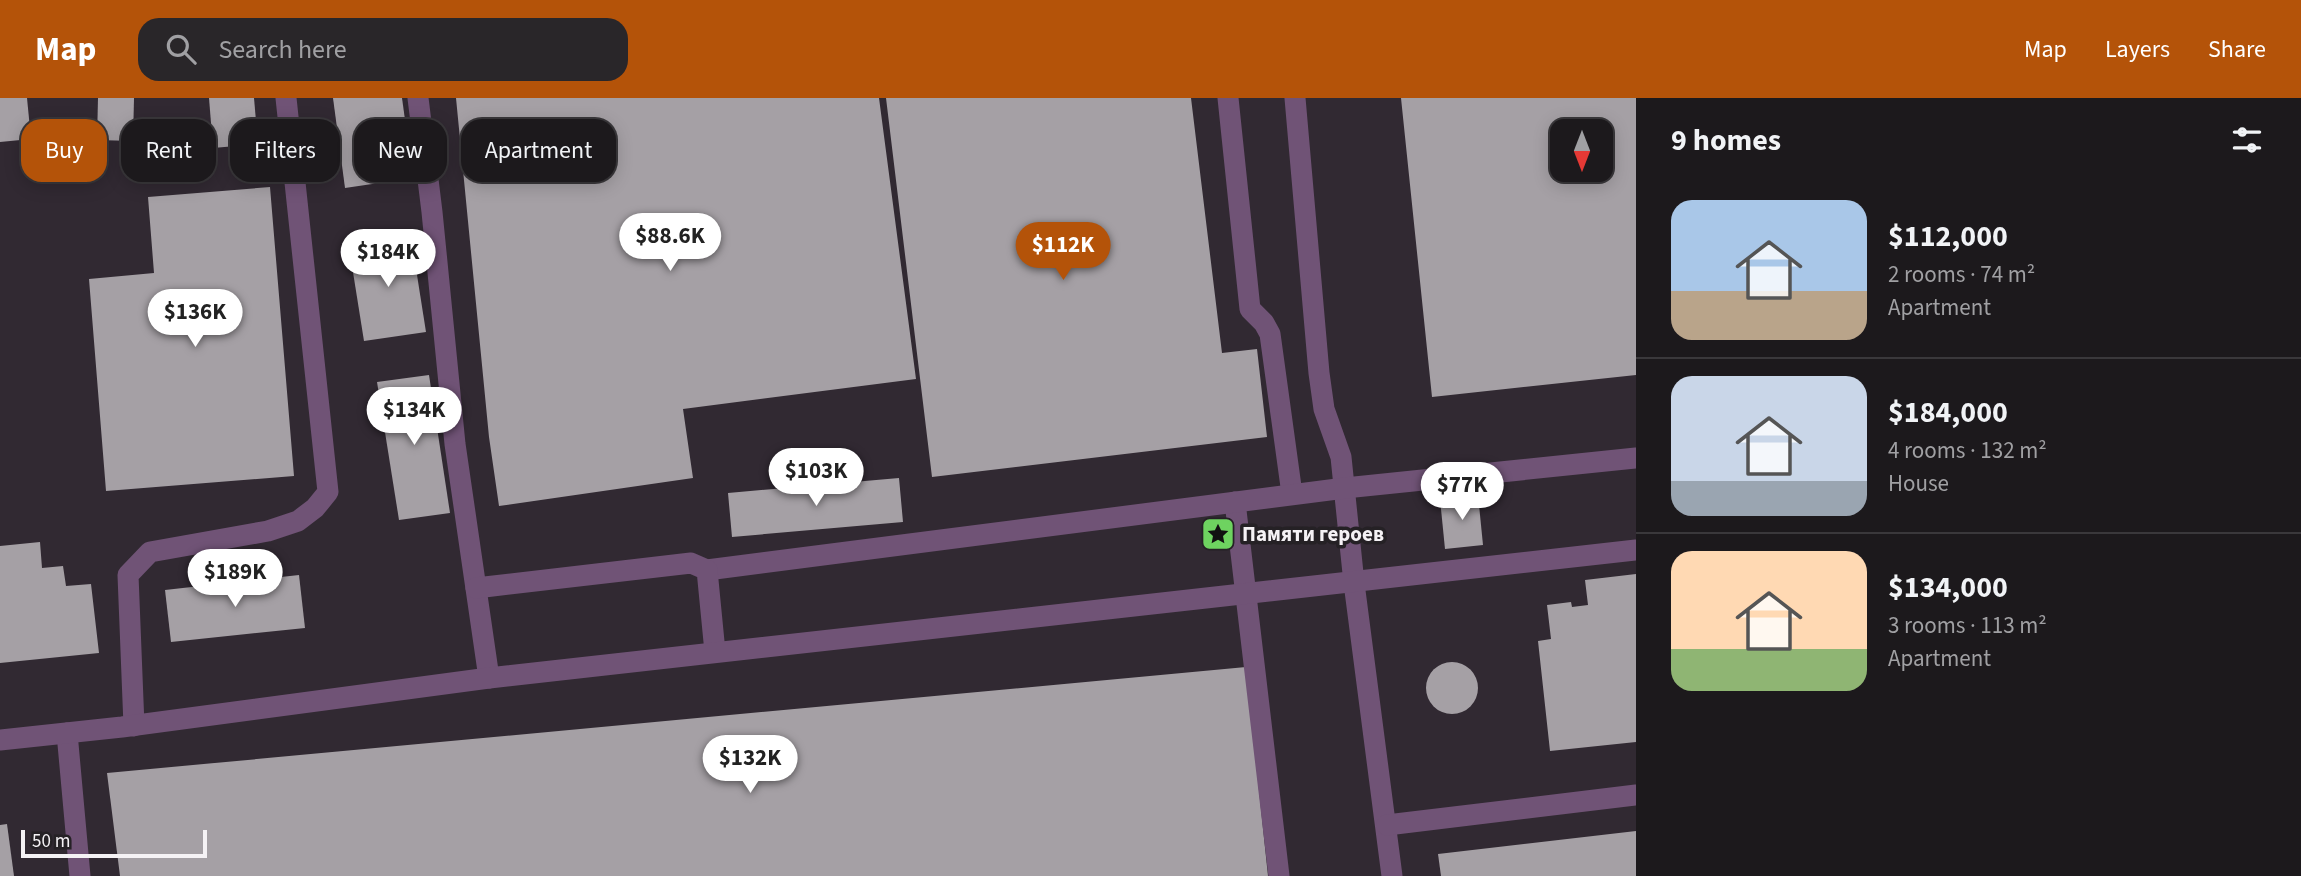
<!DOCTYPE html>
<meta charset="utf-8">
<style>
body{margin:0;font-family:"Source Sans 3",sans-serif;background:#292629;color:#f1f3f6;height:100vh;display:flex;flex-direction:column;font-size:26px;white-space:nowrap}
*{box-sizing:border-box;margin:0}
p{font-size:23px;color:#a0a0a3}
.icon{flex:none;width:38px;height:38px;fill:none;stroke:currentColor;stroke-width:2;stroke-linecap:round;stroke-linejoin:round}
.map{position:relative;flex:1;overflow:hidden}
.details{display:flex;flex-direction:column;background:#1c191c;width:665px}
.details>*{flex:none}
.top-card{position:absolute;left:21px;top:21px;width:665px;height:63px;display:flex;gap:14px}
.needle{width:46px;rotate:180deg}
.buttons{position:absolute;left:1550px;top:21px;display:grid;gap:14px}
.buttons a{display:grid;place-items:center;width:63px;height:63px;border-radius:14px;background:#1c191c;box-shadow:0 4px 18px #0003,0 0 0 2px #3a383b;font-size:35px}
.scale{position:absolute;left:21px;bottom:18px;width:186px;box-sizing:border-box;padding-left:7px;border:4px solid #f5f2f5;border-top:0;font-size:19px;line-height:24px;white-space:nowrap;color:#f5f2f5;-webkit-text-stroke:5px #252125;paint-order:stroke}
.price{position:absolute;translate:-50% -60px;padding:0 16px;border-radius:24px;background:#fff;color:#222;font-size:23px;line-height:46px;filter:drop-shadow(0 2px 4px #0008)}
.price::after{content:'';position:absolute;left:50%;top:42px;width:21px;height:16px;margin-left:-10px;background:inherit;clip-path:polygon(0 0,100% 0,50% 100%)}
.price.selected{background:#b45309;color:#fff}
ul{padding:0;list-style:none}
li{display:flex;align-items:center;gap:21px;height:175px;padding:0 35px}
li+li{border-top:2px solid #3a383b}
li span{display:grid;place-items:center;flex:none;width:196px;height:140px;border-radius:21px;color:#555}
li>.icon{margin-inline-start:auto}
span .icon{width:84px;height:84px;fill:#fffc;stroke-width:1}
li b{font-size:30px}
h2{display:flex;justify-content:space-between;align-items:center;height:84px;padding:0 35px;font-size:30px}
.tag{padding:0 24px;border-radius:21px;background:#1c191c;box-shadow:0 4px 18px #0003,0 0 0 2px #3a383b;font-size:24px;line-height:63px}
.tag.selected{background:#b45309;color:#fff}
header{display:flex;align-items:center;gap:42px;box-sizing:border-box;height:98px;padding:0 35px;background:#b45309;color:#fff}
header strong{font-size:33px}
nav{display:flex;gap:38px;margin-inline-start:auto;font-size:24px}
.search{width:490px;height:63px;background:#292629;display:flex;align-items:center;gap:18px;box-sizing:border-box;padding:0 24px;border-radius:21px;color:#a0a0a3;font-size:26px}
main{display:flex;flex:1;min-height:0}
.map>svg:first-child{display:block}
</style>
<header>
<strong>Map</strong>
<div class="search"><svg class="icon" aria-label="search" viewBox="0 0 24 24"><circle cx="10" cy="10" r="6"/><path d="M15 15l6 6"/></svg>Search here</div>
<nav><a>Map</a><a>Layers</a><a>Share</a></nav>
</header>
<main>
<div class="map">
<svg width="1636" height="778" viewBox="0 0 1636 778">
<rect width="100%" height="100%" fill="#252125"/>
<!-- built -->
<path fill="#312932" fill-rule="evenodd" d="M0,0H1636V778H0ZM1563,33H1601V72H1563Z"/>
<!-- building -->
<g fill="#a5a0a5" fill-rule="evenodd">
<polygon points="0,0 27,0 31,41 0,44"/>
<polygon points="98,0 134,0 133,43 97,42"/>
<polygon points="209,0 254,0 258,46 213,50"/>
<polygon points="333,0 402,0 413,80 345,90"/>
<polygon points="456,0 879,0 916,281 683,311 693,380 499,408 489,339"/>
<polygon points="886,0 1191,0 1222,255 1257,251 1267,339 932,379"/>
<path d="M1401,0H1636V277L1432,299ZM1563,33H1601V72H1563Z"/>
<polygon points="270,89 294,378 106,393 89,181 154,175 148,99"/>
<polygon points="411,139 426,234 364,243 349,149"/>
<polygon points="429,277 450,415 399,422 377,284"/>
<polygon points="899,380 903,424 732,439 728,395"/>
<polygon points="1478,397 1483,447 1445,451 1440,401"/>
<polygon points="40,444 42,470 63,468 66,488 91,486 99,555 0,565 0,448"/>
<polygon points="1636,476 1636,644 1550,653 1538,543 1551,541 1547,507 1571,504 1572,509 1588,507 1585,482"/>
<polygon points="299,477 305,530 171,544 165,492"/>
<circle cx="1452" cy="590" r="26"/>
<polygon points="1246,569 1268,778 120,778 107,675"/>
<polygon points="7,726 14,778 0,778 0,727"/>
<polygon points="1636,733 1636,778 1441,778 1438,756"/>
</g>
<g fill="none" stroke-linecap="round" stroke-linejoin="round">
<!-- minor -->
<g stroke="#705376" stroke-width="21">
<polyline points="418,0 432,114 455,346 489,580"/>
<polyline points="1228,0 1250,211 1264,225 1270,236 1292,396"/>
<polyline points="1295,0 1319,275 1324,311 1341,359 1354,485 1392,778"/>
<polyline points="1235,404 1279,778"/>
<polyline points="707,472 1345,390 1636,360"/>
<polyline points="476,490 691,465 707,472 715,554"/>
<polyline points="134,628 128,477 150,454 268,433 298,423 315,410 328,394 286,0"/>
<polyline points="67,635 80,778"/>
<polyline points="0,642 122,629 489,580 1636,452"/>
<polyline points="1387,727 1636,697"/>
</g>
</g>
<!-- icons -->
<defs>
<symbol id="sight-square" viewBox="-11 -11 22 22"><rect x="-9" y="-9" width="18" height="18" rx="4" fill="#6ed360" stroke="#252125"/><path d="M0-6L1.8-2.2L6-1.7L2.9 1.2L3.7 5.4L0 3.3L-3.7 5.4L-2.9 1.2L-6-1.7L-1.8-2.2Z" fill="#111"/></symbol>
</defs>
<g fill-rule="evenodd">
<use href="#sight-square" x="1199" y="417" width="38" height="38"/>
</g>
<g text-anchor="middle" dominant-baseline="central" stroke-width="7" stroke-linejoin="round" paint-order="stroke">
<!-- poi labels -->
<g font-size="21" font-weight="bold" fill="#f5f2f5" stroke="#252125" text-anchor="start">
<text x="1242" y="436">Памяти героев</text>
</g>
</g>
</svg>
<div class="buttons">
<a><svg class="needle" viewBox="-14 -14 28 28"><path d="M0-13l5 13h-10z" fill="#e53935"/><path d="M0 13l5-13h-10z" fill="#a0a0a3"/></svg></a>
</div>
<div class="scale">50 m</div>
<b class="price" style="left:670px;top:175px">$88.6K</b>
<b class="price selected" style="left:1063px;top:184px">$112K</b>
<b class="price" style="left:388px;top:191px">$184K</b>
<b class="price" style="left:195px;top:251px">$136K</b>
<b class="price" style="left:414px;top:349px">$134K</b>
<b class="price" style="left:816px;top:410px">$103K</b>
<b class="price" style="left:1462px;top:424px">$77K</b>
<b class="price" style="left:235px;top:511px">$189K</b>
<b class="price" style="left:750px;top:697px">$132K</b>
<div class="top-card">
<a class="tag selected">Buy</a>
<a class="tag">Rent</a>
<a class="tag">Filters</a>
<a class="tag">New</a>
<a class="tag">Apartment</a>
</div>
</div>
<section class="details">
<h2>9 homes<svg class="icon" aria-label="filters" viewBox="0 0 24 24"><path d="M4 7h16M4 17h16"/><circle cx="9" cy="7" r="2"/><circle cx="15" cy="17" r="2"/></svg></h2>
<ul>
<li><span style="background:linear-gradient(#a9c7e8 65%,#b9a48a 0)"><svg class="icon" aria-label="home" viewBox="0 0 24 24"><path d="M3 11l9-7 9 7M6 9v11h12V9"/></svg></span><div><b>$112,000</b><p>2 rooms · 74 m²</p><p>Apartment</p></div></li>
<li><span style="background:linear-gradient(#c9d6e8 75%,#9aa5b1 0)"><svg class="icon" aria-label="home" viewBox="0 0 24 24"><path d="M3 11l9-7 9 7M6 9v11h12V9"/></svg></span><div><b>$184,000</b><p>4 rooms · 132 m²</p><p>House</p></div></li>
<li><span style="background:linear-gradient(#ffd9b3 70%,#8fb573 0)"><svg class="icon" aria-label="home" viewBox="0 0 24 24"><path d="M3 11l9-7 9 7M6 9v11h12V9"/></svg></span><div><b>$134,000</b><p>3 rooms · 113 m²</p><p>Apartment</p></div></li>
</ul>
</section>
</main>
